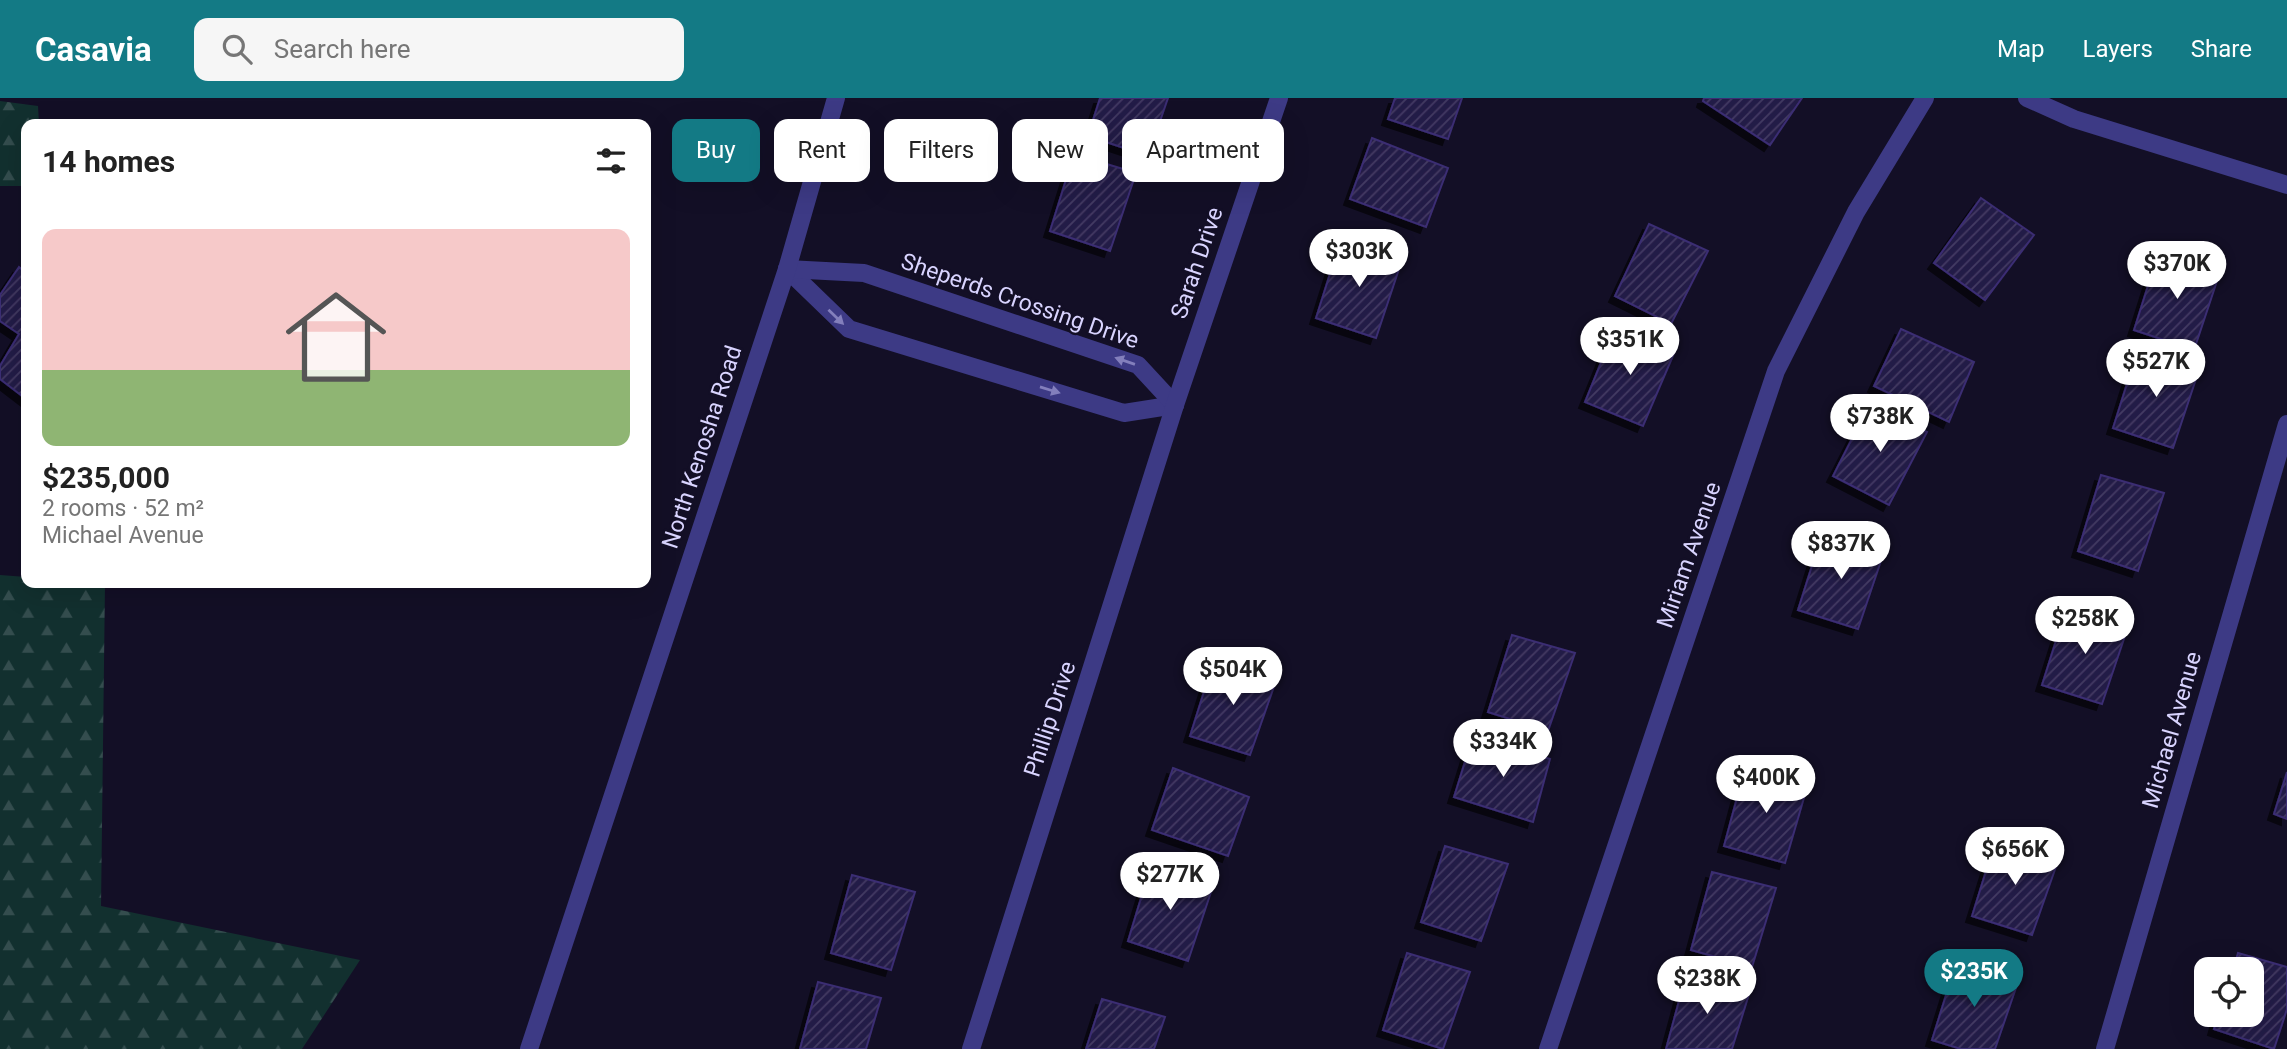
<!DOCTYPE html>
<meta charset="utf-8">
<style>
body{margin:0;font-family:Roboto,sans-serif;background:#f6f6f6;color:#222;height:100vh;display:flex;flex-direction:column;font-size:26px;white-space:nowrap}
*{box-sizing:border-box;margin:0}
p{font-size:23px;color:#767676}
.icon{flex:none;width:38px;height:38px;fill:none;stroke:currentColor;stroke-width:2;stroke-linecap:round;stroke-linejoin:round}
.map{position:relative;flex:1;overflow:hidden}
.drawer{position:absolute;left:21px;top:21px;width:630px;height:469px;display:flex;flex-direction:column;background:#fff;border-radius:14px;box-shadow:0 7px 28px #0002}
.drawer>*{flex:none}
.guide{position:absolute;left:672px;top:21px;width:665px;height:63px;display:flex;gap:14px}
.buttons{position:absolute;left:2194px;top:859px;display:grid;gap:14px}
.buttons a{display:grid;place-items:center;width:70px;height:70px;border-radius:14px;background:#fff;box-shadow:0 7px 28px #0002;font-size:35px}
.price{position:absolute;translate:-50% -60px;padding:0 16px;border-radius:24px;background:#fff;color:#222;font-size:23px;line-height:46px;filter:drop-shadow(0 2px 4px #0008)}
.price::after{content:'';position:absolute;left:50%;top:42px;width:21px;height:16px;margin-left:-10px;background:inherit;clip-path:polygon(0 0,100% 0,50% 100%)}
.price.selected{background:#137a85;color:#fff}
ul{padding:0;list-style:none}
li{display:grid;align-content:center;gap:14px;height:371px;padding:0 21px}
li+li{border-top:2px solid #e0e0e0}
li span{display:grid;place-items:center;height:217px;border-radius:14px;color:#555}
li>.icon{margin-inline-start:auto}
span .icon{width:126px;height:126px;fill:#fffc;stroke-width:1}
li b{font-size:30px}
h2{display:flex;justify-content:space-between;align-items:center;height:84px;padding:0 21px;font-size:30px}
.chip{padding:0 24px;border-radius:14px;background:#fff;box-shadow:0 7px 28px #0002;font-size:24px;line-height:63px}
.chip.selected{background:#137a85;color:#fff}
header{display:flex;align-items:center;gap:42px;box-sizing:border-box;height:98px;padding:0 35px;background:#137a85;color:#fff}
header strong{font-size:33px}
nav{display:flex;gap:38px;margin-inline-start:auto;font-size:24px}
.search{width:490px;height:63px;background:#f6f6f6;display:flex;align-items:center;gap:18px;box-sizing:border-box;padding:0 24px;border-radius:14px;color:#767676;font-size:26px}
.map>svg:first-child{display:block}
</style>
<header>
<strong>Casavia</strong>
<div class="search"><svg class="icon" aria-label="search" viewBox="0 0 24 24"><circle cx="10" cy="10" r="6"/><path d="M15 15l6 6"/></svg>Search here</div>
<nav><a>Map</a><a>Layers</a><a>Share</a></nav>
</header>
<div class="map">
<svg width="2287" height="951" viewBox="0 0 2287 951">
<defs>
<pattern id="forest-firs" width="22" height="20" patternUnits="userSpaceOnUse" patternTransform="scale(1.75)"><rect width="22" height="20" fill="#12302f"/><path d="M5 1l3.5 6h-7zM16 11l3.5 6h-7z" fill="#344d4e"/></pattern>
<pattern id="building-hatch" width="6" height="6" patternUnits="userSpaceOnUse" patternTransform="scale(1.75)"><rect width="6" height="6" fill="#241b47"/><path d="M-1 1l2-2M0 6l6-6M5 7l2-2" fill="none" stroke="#433b63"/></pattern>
<filter id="shadow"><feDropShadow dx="-6" dy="6" stdDeviation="0" flood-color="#0009"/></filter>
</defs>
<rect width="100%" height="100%" fill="#130f26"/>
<!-- forest -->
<g fill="url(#forest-firs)">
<polygon points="0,3 38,8 39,26 26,26 26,88 0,88"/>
<polygon points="0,477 26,479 26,485 105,485 101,808 360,862 302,951 0,951"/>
</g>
<!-- building -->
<g fill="url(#building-hatch)" stroke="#3b2d73" stroke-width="2" filter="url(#shadow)">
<polygon points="1100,0 1168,0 1148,58 1088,38"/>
<polygon points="1395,0 1462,0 1448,41 1388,21"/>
<polygon points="1704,0 1802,0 1770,47 1703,3"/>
<polygon points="1372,40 1448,70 1426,129 1350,101"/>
<polygon points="1074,56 1136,75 1110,153 1050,133"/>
<polygon points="1981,100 2034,137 1985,202 1934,165"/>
<polygon points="1649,126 1708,153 1671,226 1615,198"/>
<polygon points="1340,144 1402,162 1376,240 1316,220"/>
<polygon points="2158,156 2220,174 2194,252 2134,232"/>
<polygon points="19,169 26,175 26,301 0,281 0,268 19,236 0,223 0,197"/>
<polygon points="1615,230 1675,253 1643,328 1585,304"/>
<polygon points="1901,231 1974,264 1949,324 1874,288"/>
<polygon points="2137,254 2199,272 2173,350 2113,330"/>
<polygon points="1869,307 1927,334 1889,407 1833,378"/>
<polygon points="2101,377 2164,395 2138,473 2078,453"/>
<polygon points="1822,436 1884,454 1858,531 1798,512"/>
<polygon points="2066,511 2128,529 2102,606 2042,587"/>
<polygon points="1512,537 1575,555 1548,633 1488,614"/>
<polygon points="1214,562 1277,580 1250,657 1190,638"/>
<polygon points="1473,638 1550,661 1533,724 1454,699"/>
<polygon points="1173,670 1249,699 1228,758 1152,732"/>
<polygon points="1745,670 1808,686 1785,765 1724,748"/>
<polygon points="2287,674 2287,721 2274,716"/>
<polygon points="1996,741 2059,760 2032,837 1972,818"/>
<polygon points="1445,748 1508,766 1481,843 1421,824"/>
<polygon points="1151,767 1214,785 1188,863 1128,843"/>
<polygon points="1712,774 1776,790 1752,869 1691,852"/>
<polygon points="852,777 915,794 891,872 831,855"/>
<polygon points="1407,855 1470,874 1443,951 1383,932"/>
<polygon points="2238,855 2287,869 2287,911 2274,951 2214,931 2218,917 2252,917 2252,872 2233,872"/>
<polygon points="1956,865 2018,884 1995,951 1961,951 1932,942"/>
<polygon points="1686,877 1750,893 1732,951 1666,951"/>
<polygon points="818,884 881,900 866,951 800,951"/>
<polygon points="1102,901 1165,919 1154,951 1086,951"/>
</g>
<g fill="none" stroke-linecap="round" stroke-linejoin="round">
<!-- minor -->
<g stroke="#3d3a85" stroke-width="18">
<polyline points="2027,0 2074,21 2287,87"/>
<polyline points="787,171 849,231 1124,315 1175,307"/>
<polyline points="787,171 864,175 1138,267 1175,307"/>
<polyline points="971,951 1175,307 1279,0"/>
<polyline points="1548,951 1776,273 1856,114 1925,0"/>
<polyline points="2105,951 2287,326"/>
</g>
<!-- tertiary -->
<polyline stroke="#3d3a85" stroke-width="18" points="529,951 787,171 836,0"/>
</g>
<!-- one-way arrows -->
<defs><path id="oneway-solid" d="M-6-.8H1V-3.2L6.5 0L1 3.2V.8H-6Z" transform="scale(1.75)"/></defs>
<g fill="#837fbc">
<use href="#oneway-solid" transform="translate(836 219) rotate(44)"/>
<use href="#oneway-solid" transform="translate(1125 263) rotate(-161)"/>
<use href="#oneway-solid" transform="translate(1050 292) rotate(17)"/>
</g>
<g text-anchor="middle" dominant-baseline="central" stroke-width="5" stroke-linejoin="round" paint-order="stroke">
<!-- street labels -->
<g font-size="23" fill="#d9d4ff" stroke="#130f26">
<text transform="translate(1197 165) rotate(-71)">Sarah Drive</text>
<text transform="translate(1020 203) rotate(19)">Sheperds Crossing Drive</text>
<text transform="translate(702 349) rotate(-72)">North Kenosha Road</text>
<text transform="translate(1689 457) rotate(-71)">Miriam Avenue</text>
<text transform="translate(1050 621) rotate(-72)">Phillip Drive</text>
<text transform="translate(2172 632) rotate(-74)">Michael Avenue</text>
</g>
</g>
</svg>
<div class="buttons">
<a><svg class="icon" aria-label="locate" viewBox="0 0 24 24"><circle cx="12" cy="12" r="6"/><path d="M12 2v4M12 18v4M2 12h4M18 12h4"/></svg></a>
</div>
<b class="price" style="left:1359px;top:191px">$303K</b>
<b class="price" style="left:2177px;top:203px">$370K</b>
<b class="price" style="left:1630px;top:279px">$351K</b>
<b class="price" style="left:2156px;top:301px">$527K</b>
<b class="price" style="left:1880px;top:356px">$738K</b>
<b class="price" style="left:1841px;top:483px">$837K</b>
<b class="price" style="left:2085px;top:558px">$258K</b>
<b class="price" style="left:1233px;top:609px">$504K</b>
<b class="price" style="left:1503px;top:681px">$334K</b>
<b class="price" style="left:1766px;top:717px">$400K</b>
<b class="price" style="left:2015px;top:789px">$656K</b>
<b class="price" style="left:1170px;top:814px">$277K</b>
<b class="price selected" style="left:1974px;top:911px">$235K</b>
<b class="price" style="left:1707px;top:918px">$238K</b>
<div class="guide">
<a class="chip selected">Buy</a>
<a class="chip">Rent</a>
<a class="chip">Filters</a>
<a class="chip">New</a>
<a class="chip">Apartment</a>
</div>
<section class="drawer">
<h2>14 homes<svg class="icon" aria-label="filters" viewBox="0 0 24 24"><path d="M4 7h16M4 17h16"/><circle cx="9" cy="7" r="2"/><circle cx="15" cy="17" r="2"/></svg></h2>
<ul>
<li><span style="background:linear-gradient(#f6c9c9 65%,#8fb573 0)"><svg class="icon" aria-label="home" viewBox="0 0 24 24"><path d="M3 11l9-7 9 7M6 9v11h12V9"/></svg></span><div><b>$235,000</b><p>2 rooms · 52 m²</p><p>Michael Avenue</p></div></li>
</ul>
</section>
</div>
